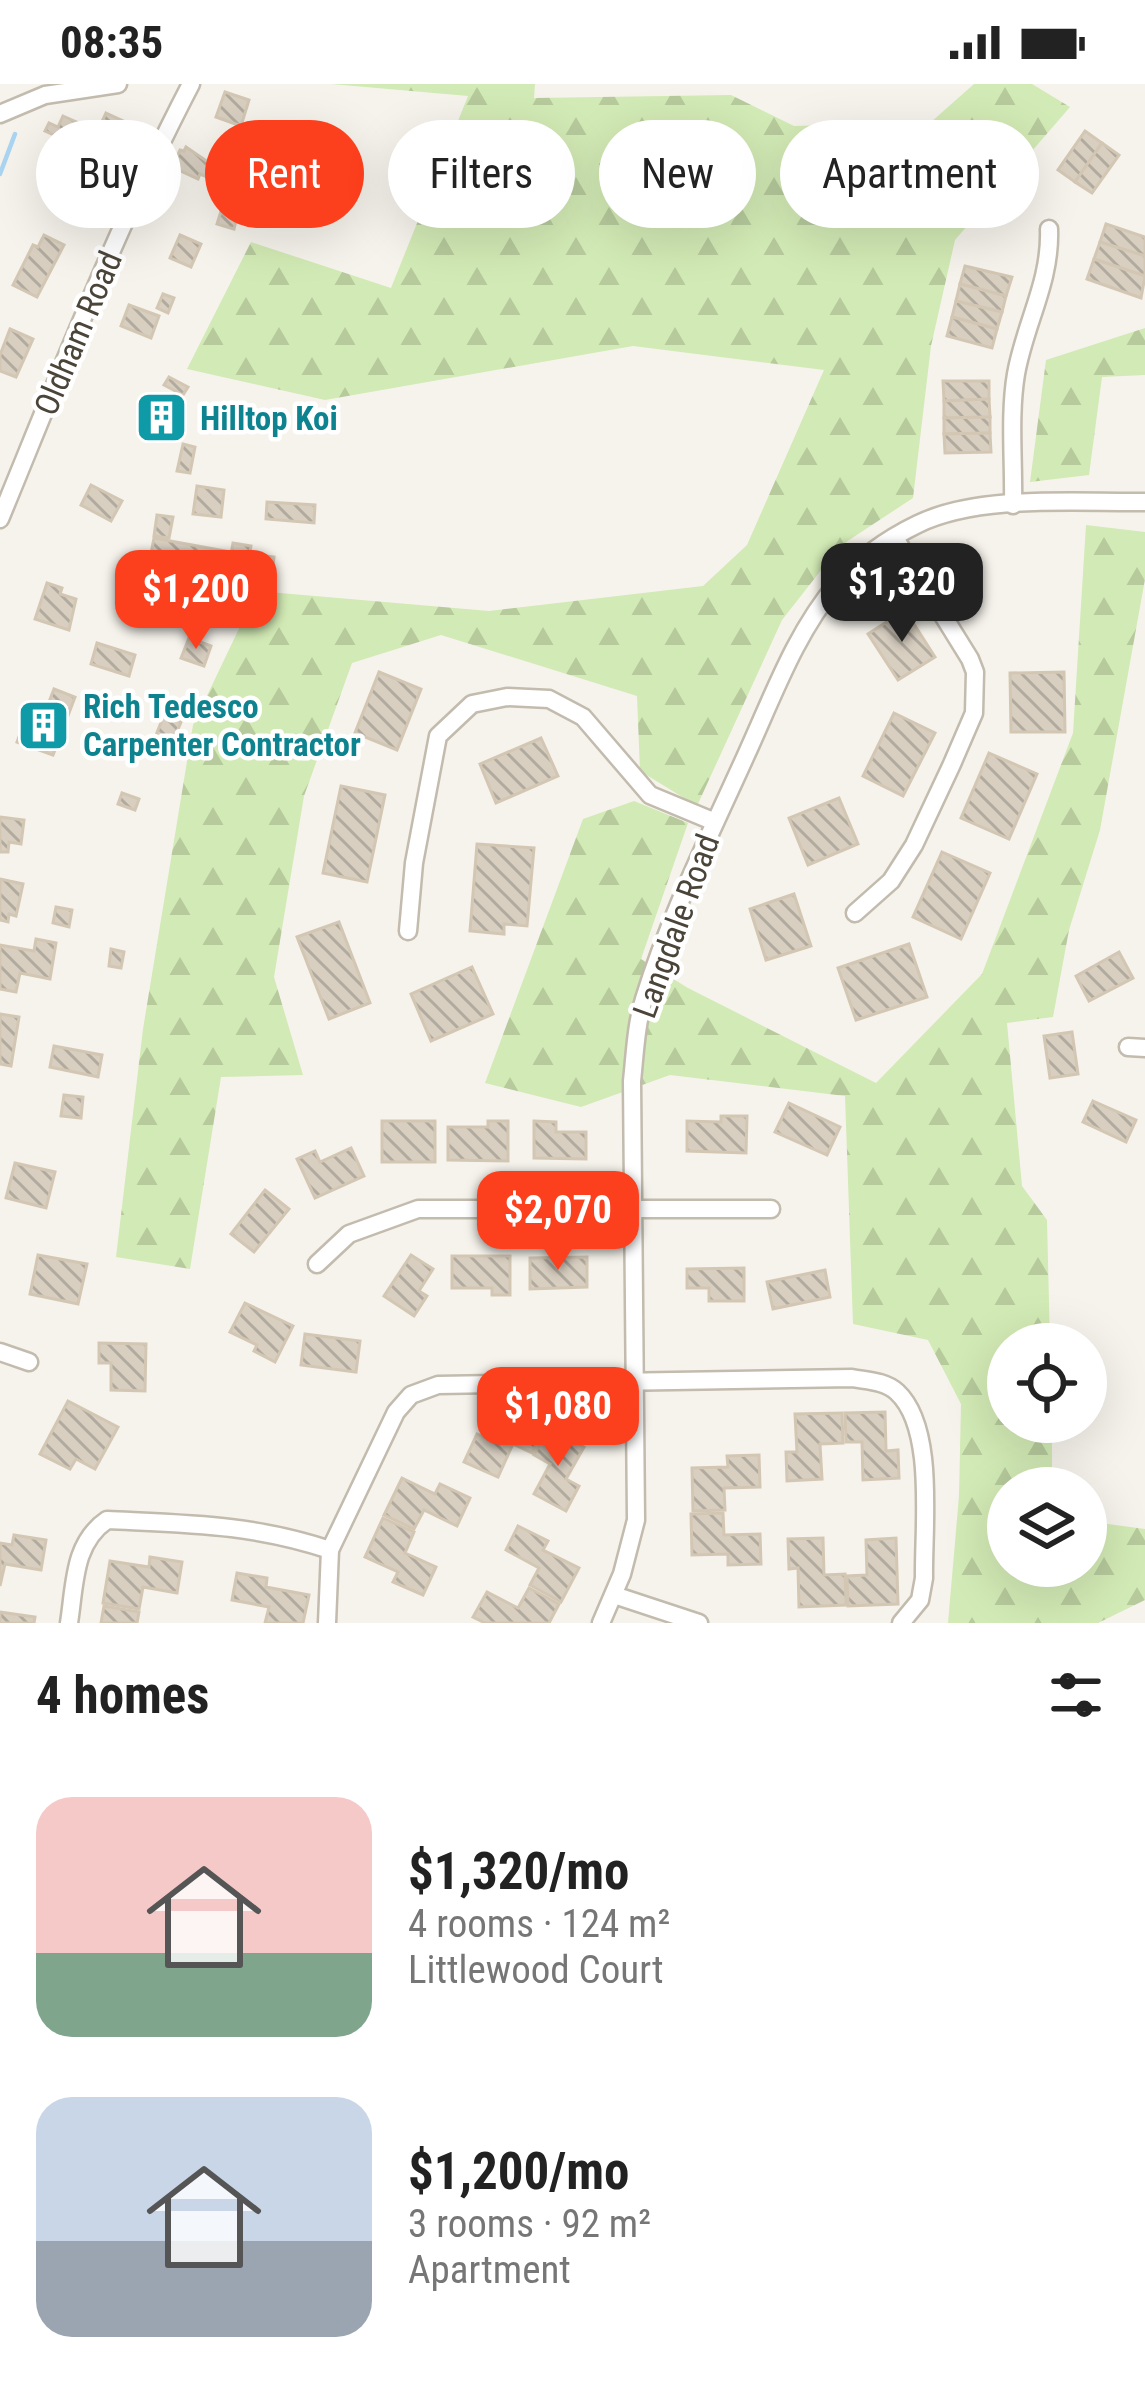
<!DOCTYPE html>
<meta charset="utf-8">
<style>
body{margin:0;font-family:"Roboto Condensed",sans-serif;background:#f2f2f2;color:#222;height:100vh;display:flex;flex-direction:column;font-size:45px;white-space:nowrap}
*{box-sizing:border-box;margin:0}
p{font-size:39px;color:#767676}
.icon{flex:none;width:66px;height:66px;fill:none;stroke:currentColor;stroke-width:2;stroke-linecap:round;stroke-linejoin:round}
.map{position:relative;height:1539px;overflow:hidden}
.sheet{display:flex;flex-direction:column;background:#fff;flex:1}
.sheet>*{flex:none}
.hud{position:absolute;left:36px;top:36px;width:1074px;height:108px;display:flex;gap:24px}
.fabs{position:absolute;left:987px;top:1239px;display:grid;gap:24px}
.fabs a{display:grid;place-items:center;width:120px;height:120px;border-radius:50%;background:#fff;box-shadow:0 12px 48px #0002;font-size:60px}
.price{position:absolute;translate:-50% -102px;padding:0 27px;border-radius:24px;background:#fc3f1d;color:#fff;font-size:39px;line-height:78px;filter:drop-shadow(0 3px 6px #0008)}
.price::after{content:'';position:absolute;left:50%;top:72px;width:36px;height:27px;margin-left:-18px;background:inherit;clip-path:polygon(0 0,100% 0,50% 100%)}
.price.selected{background:#222;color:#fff}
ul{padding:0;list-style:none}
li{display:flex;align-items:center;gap:36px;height:300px;padding:0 36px}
li span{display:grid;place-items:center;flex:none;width:336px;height:240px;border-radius:36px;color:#555}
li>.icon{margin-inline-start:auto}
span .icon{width:144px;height:144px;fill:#fffc;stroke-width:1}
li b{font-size:51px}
h2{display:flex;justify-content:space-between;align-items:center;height:144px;padding:0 36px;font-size:51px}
.tag{padding:0 42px;border-radius:54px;background:#fff;box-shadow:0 12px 48px #0002;font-size:42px;line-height:108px}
.tag.selected{background:#fc3f1d;color:#fff}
.status{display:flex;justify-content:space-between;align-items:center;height:84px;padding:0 60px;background:#fff;direction:ltr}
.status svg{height:33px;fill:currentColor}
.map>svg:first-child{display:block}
</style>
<div class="status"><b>08:35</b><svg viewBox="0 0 49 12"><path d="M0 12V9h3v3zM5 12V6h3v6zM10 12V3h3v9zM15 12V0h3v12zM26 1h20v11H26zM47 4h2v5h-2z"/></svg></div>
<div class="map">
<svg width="1145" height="1539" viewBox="0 0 1145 1539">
<defs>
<pattern id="forest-firs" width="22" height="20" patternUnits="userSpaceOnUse" patternTransform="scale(3)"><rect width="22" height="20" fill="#d2eab5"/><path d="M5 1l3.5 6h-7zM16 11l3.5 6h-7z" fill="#b6ca9c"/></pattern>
<pattern id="building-back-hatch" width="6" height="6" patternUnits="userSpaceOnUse" patternTransform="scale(3)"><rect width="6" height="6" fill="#d8cfc1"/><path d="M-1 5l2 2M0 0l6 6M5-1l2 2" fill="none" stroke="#b1aa9e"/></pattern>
</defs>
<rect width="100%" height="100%" fill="#f6f3ec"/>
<!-- forest -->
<g fill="url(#forest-firs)">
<polygon points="331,0 535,0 534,14 731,11 794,42 931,38 974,0 1032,0 1070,23 955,156 931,262 913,414 840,462 782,536 697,722 640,687 637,612 441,551 352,579 304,712 274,893 303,991 221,993 190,1185 116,1173 143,945 193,641 257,507 489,527 703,502 747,461 824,286 633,262 325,316 187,285 251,158 391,204 468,12"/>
<polygon points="1145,244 1145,291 1102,293 1089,391 1030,398 1046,276"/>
<polygon points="1086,441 1145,448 1145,495 1100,746 1069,846 1053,933 1007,939 1022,1102 1047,1136 1050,1260 1008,1260 1008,1338 1052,1338 1052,1404 1008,1404 1008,1482 1086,1482 1086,1437 1145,1445 1145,1516 1098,1539 948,1539 959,1412 961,1320 928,1256 853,1240 845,1012 670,991 581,1023 485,999 583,735 634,717 688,739 641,875 688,904 876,999 982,890 1073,649"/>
</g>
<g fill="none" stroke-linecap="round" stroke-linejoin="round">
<!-- stream -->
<polyline stroke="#a9d4f2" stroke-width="4.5" points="0,90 15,50"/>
</g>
<!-- building -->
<g fill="url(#building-back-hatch)" stroke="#d3c7b4" stroke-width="3">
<polygon points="225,8 249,16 241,42 216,33"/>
<polygon points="106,29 145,47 137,64 98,46"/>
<polygon points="63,32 81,40 72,59 45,47 49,39 58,43"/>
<polygon points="1085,47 1102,59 1075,98 1058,86"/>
<polygon points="222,59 238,65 230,84 215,78"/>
<polygon points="1102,59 1119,71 1092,109 1075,98"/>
<polygon points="186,63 211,80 205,92 200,90 198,95 172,83 180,66 184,67"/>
<polygon points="222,124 238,128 234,145 217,140"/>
<polygon points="1106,140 1145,153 1145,172 1100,158"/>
<polygon points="44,151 64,161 37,213 13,201 33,161 38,163"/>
<polygon points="180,151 201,160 191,183 170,174"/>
<polygon points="1100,158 1145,172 1145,192 1094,175"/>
<polygon points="1094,175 1145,192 1141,214 1087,195"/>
<polygon points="965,182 1012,193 1006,212 960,200"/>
<polygon points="960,200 1006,212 1002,228 956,217"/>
<polygon points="163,210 174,214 168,229 157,224"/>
<polygon points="956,217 1002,228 997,245 952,233"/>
<polygon points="129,221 159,232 151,254 121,242"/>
<polygon points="952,233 997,245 992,264 947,252"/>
<polygon points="10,245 33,255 16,293 0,287 0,271"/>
<polygon points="169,293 188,303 183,311 164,301"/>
<polygon points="943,297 989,297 989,315 944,317"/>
<polygon points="158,311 182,324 164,357 140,344"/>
<polygon points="989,315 990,333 944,334 944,317"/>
<polygon points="990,333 990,349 944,350 944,334"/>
<polygon points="990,349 991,368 945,369 944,350"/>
<polygon points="183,360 195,363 190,389 177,387"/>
<polygon points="91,401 122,417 111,437 81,421"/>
<polygon points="197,402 224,406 221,433 193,430"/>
<polygon points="267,418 315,421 314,439 266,435"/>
<polygon points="157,431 173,433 169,454 154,452"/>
<polygon points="154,454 225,467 222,487 150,475"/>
<polygon points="233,459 251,462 246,490 228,487"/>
<polygon points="253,470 274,473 272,490 251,487"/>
<polygon points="47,499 62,504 60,510 76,515 69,546 35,535"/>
<polygon points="905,526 935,573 898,596 868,550"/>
<polygon points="189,554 211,562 204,582 181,574"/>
<polygon points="97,559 135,571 129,592 91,580"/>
<polygon points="379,588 421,605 397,666 355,649"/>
<polygon points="1064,588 1065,648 1011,648 1010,589"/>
<polygon points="54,605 75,613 53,671 17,658 32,618 47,623"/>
<polygon points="894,629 935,649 903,712 863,692"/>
<polygon points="164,631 181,638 171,662 154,656"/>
<polygon points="541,654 558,692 496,719 480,680"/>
<polygon points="989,669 1037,690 1009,755 961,734"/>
<polygon points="341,702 385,711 367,798 323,789"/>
<polygon points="122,709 139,715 135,726 118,720"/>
<polygon points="839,714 858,760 808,781 789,734"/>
<polygon points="0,733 24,736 21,760 9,758 8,768 0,768"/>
<polygon points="477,760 534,764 527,842 504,840 504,850 470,847"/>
<polygon points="942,768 990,789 961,855 913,833"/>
<polygon points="0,795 23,800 16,832 9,830 8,838 0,836"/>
<polygon points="794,810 811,862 766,876 750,825"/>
<polygon points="56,823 72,826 69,843 53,839"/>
<polygon points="339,838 370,919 329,935 297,853"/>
<polygon points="36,855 56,859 50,895 20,889 16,908 0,905 0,861 34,867"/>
<polygon points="909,860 927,913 856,936 838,884"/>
<polygon points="111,865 124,868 121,884 109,882"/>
<polygon points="1119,868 1133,894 1089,917 1076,892"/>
<polygon points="472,883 493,930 431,957 411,910"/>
<polygon points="0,930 19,933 11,982 0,980"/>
<polygon points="1072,948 1078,990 1050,994 1044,952"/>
<polygon points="54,962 102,971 98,993 50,983"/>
<polygon points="64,1011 83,1013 81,1034 61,1032"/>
<polygon points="1093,1017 1136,1036 1126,1058 1083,1038"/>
<polygon points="789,1019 840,1043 827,1071 775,1048"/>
<polygon points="721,1032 747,1032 746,1069 687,1067 687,1037 721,1038"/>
<rect x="382" y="1037" width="53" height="41"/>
<polygon points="488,1037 508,1037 508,1077 448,1076 448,1043 488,1043"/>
<polygon points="534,1037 556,1038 556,1048 586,1048 586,1075 534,1074"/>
<polygon points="351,1064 364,1092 315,1114 297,1075 315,1067 320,1078"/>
<polygon points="15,1079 55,1088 46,1124 6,1114"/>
<polygon points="265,1106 289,1125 254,1168 231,1150"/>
<polygon points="38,1171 87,1180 78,1220 30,1210"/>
<polygon points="411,1171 433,1185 419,1207 427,1212 414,1232 384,1212"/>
<polygon points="452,1172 510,1172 510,1211 492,1211 492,1204 452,1204"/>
<polygon points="587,1173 587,1203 530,1205 530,1174"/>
<polygon points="744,1184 744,1217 709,1217 709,1204 687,1204 687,1185"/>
<polygon points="825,1186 830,1213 773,1225 767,1198"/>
<polygon points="245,1219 293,1242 275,1278 254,1267 257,1261 230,1248"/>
<polygon points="305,1250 360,1257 356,1288 301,1281"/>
<polygon points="99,1259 146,1260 145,1307 111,1306 111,1279 99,1279"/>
<polygon points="68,1317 118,1343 95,1385 76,1375 70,1385 40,1370"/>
<polygon points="504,1322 545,1342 532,1369 513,1360 498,1393 464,1378 477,1350 488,1355"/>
<polygon points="885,1328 886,1367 898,1366 899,1394 863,1396 862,1358 846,1358 845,1329"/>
<polygon points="842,1329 843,1359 820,1360 822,1395 787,1397 786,1368 797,1368 795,1330"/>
<polygon points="548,1344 584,1363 566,1395 579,1402 566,1427 534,1410 550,1380 534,1371"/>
<polygon points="759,1371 760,1403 724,1404 725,1426 693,1427 692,1384 728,1383 727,1372"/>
<polygon points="402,1394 435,1410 440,1400 470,1414 457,1442 424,1426 414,1445 384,1431"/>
<polygon points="723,1429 724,1451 760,1450 761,1480 728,1481 728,1470 692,1471 691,1430"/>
<polygon points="383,1434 414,1448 405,1469 436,1483 423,1511 393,1498 398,1488 365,1473"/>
<polygon points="518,1442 548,1457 543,1466 579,1484 561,1518 530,1501 539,1484 506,1466"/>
<polygon points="14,1451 46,1456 41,1486 5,1480 0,1502 0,1459 12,1461"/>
<polygon points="823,1454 824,1491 845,1490 846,1521 799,1523 798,1484 789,1485 788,1455"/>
<polygon points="896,1454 898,1520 848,1522 847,1492 867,1491 866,1456"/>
<polygon points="150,1473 182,1478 177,1509 143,1503 139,1525 103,1519 110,1477 149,1483"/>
<polygon points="237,1489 267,1494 266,1503 309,1511 303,1539 265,1539 269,1523 232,1516"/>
<polygon points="529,1504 559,1520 549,1539 485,1539 473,1533 487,1508 518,1524"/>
<polygon points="104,1522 139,1528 137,1539 101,1539"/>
<polygon points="0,1528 35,1533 34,1539 0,1539"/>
</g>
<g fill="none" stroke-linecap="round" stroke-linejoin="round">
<defs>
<g id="minor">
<polyline points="0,30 45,11 118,0"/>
<path d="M1013,421C1014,378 1009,331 1016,290C1025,239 1051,198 1049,145"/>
<path d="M0,435C60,289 118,140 191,0"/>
<polyline points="855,829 891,797 914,761 952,680 974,629 975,588 970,575 895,454"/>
<polyline points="408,847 414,779 438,652 472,620 507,613 549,615 583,633 650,711 715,738"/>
<polyline points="1128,963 1145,964"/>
<polyline points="317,1180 349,1150 418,1125 771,1125"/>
<polyline points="0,1268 29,1278"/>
<polyline points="614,1511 699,1539"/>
<path d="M69,1539C75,1501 73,1459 107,1436C188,1440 252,1440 330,1466"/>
<path d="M327,1539L330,1466L396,1328L411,1311L438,1301L852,1294C868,1297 885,1297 897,1308C936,1344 923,1444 924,1494L920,1516L901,1539"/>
<path d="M601,1539L622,1490L636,1436L632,997C635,969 636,941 644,915C670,831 711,749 747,669C773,612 796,548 837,500C859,475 889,454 918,440C980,410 1077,419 1145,418"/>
</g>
</defs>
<!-- minor casing -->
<use href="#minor" stroke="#c2bbae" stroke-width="21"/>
<!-- minor -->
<use href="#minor" stroke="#fff" stroke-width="16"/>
</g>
<!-- icons -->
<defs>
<symbol id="building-square" viewBox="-11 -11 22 22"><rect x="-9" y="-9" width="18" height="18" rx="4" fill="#0f9aa8" stroke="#fff"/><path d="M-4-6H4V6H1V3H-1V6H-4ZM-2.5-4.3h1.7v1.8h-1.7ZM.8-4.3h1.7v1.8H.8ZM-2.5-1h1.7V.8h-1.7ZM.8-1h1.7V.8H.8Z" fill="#fff"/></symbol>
</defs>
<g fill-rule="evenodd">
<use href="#building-square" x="132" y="304" width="59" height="59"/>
<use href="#building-square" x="14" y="612" width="59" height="59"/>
</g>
<g text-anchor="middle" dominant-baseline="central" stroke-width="9" stroke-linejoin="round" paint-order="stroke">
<!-- street labels -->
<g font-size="33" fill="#4b4439" stroke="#fff">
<text transform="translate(78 249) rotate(-67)">Oldham Road</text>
<text transform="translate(676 842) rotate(-70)">Langdale Road</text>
</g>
<!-- culture labels -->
<g font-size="33" font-weight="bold" fill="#0d838f" stroke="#fff" text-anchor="start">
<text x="200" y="334">Hilltop Koi</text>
<text x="83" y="622">Rich Tedesco<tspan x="83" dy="38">Carpenter Contractor</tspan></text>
</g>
</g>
</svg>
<div class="fabs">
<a><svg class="icon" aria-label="locate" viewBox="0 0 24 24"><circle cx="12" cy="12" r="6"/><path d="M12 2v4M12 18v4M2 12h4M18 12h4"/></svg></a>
<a><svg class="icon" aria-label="layers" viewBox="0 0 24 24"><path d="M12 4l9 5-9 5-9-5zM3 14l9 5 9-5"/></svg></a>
</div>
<b class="price selected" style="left:902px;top:561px">$1,320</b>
<b class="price" style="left:196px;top:568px">$1,200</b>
<b class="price" style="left:558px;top:1189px">$2,070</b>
<b class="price" style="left:558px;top:1385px">$1,080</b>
<div class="hud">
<a class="tag">Buy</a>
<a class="tag selected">Rent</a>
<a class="tag">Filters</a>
<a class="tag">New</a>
<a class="tag">Apartment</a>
</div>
</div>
<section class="sheet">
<h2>4 homes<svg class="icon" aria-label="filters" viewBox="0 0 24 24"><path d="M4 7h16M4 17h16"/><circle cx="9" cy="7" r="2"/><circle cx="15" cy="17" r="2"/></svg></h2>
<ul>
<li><span style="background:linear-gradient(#f6c9c9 65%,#7fa58c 0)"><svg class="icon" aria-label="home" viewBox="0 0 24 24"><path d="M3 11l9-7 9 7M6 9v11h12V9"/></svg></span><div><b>$1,320/mo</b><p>4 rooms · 124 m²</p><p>Littlewood Court</p></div></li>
<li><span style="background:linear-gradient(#c9d6e8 60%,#9aa5b1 0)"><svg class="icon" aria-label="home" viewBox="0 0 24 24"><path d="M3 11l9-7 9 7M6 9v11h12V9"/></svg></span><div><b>$1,200/mo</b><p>3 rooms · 92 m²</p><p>Apartment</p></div></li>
</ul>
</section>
